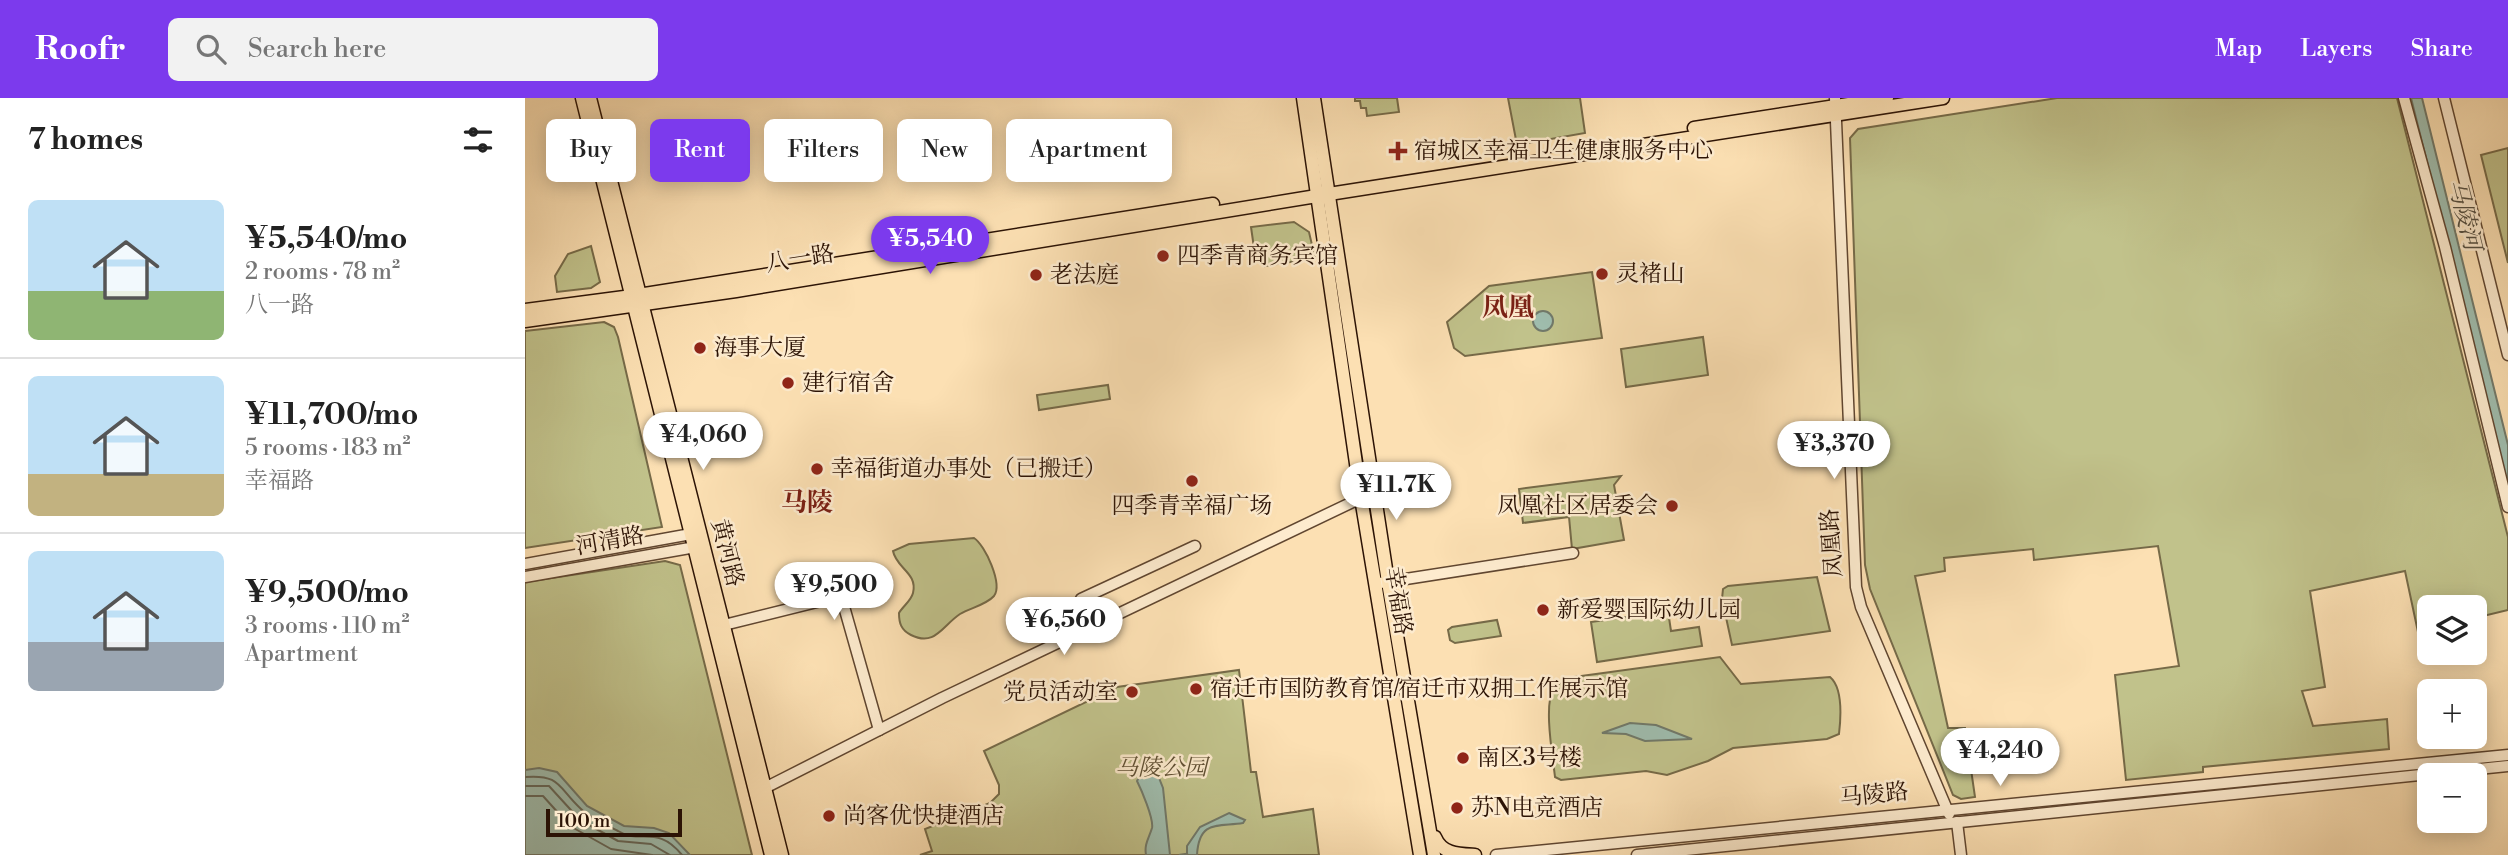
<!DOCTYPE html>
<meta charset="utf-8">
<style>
body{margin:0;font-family:"Libre Bodoni","Noto Serif SC",serif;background:#f2f2f2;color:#222;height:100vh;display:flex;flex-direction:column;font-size:26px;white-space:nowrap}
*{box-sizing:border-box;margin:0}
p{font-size:23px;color:#767676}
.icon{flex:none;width:38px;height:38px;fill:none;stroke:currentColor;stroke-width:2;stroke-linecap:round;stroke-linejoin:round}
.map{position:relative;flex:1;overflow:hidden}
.details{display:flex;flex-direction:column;background:#fff;width:525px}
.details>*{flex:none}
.top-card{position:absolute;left:21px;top:21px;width:665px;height:63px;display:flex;gap:14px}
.buttons{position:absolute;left:1892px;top:497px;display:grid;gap:14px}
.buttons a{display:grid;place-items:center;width:70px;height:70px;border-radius:10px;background:#fff;box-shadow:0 4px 18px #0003;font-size:35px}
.scale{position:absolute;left:21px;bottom:18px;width:136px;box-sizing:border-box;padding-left:7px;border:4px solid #2c1305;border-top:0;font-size:19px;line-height:24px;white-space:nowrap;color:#2c1305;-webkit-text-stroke:5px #fdebce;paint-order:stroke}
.price{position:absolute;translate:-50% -60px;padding:0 16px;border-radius:24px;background:#fff;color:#222;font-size:23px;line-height:46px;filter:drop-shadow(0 2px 4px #0008)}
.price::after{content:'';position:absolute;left:50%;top:42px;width:21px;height:16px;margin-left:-10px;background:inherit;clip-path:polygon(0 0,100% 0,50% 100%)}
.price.on{background:#7c3aed;color:#fff}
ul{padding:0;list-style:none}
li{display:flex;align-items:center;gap:21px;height:175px;padding:0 28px}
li+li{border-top:2px solid #e0e0e0}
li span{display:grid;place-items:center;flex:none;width:196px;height:140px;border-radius:10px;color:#555}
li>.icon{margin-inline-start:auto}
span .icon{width:84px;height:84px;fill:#fffc;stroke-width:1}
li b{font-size:30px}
h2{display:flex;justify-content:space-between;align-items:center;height:84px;padding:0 28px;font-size:30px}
.pill{padding:0 24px;border-radius:10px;background:#fff;box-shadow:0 4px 18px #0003;font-size:24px;line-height:63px}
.pill.on{background:#7c3aed;color:#fff}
header{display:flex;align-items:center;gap:42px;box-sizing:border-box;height:98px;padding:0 35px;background:#7c3aed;color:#fff}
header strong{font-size:33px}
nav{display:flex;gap:38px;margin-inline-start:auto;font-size:24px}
.search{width:490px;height:63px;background:#f2f2f2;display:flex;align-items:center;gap:18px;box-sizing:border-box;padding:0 24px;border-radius:10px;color:#767676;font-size:26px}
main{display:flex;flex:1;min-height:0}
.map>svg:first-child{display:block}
</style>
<header>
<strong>Roofr</strong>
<div class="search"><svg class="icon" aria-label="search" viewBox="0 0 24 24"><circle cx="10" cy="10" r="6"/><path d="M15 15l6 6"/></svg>Search here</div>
<nav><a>Map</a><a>Layers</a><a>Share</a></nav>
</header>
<main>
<section class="details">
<h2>7 homes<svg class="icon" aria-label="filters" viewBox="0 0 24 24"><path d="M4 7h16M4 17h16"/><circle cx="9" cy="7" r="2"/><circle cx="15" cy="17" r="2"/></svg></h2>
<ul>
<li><span style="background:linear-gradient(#bfe0f5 65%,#8fb573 0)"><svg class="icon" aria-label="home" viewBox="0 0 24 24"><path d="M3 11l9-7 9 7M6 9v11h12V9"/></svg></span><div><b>¥5,540/mo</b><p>2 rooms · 78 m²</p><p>八一路</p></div></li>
<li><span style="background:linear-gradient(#bfe0f5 70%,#c2b280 0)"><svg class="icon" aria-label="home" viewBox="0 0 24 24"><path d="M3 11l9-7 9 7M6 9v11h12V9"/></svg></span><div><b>¥11,700/mo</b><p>5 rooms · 183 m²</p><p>幸福路</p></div></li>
<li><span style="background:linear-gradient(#bfe0f5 65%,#9aa5b1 0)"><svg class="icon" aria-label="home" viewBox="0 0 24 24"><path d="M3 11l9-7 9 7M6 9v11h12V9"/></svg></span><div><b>¥9,500/mo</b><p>3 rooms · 110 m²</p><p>Apartment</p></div></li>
</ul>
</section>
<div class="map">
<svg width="1983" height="757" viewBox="0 0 1983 757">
<rect width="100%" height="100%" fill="#fce0b3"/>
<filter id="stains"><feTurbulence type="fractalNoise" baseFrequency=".00286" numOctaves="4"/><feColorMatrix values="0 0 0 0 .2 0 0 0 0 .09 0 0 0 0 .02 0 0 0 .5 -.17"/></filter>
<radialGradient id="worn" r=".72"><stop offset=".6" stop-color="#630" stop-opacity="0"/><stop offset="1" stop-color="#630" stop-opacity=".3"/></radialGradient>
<!-- green -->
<g fill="#c1c28b" stroke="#766a48" stroke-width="2">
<polygon points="830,0 872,0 874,14 842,18 841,10 836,10 835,3 830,3"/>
<polygon points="983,0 1055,0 1060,35 992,47"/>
<polygon points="1532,0 1872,0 1983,439 1983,512 1950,520 1950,509 1904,509 1904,531 1893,534 1880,473 1785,493 1800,589 1777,593 1788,628 1862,621 1864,651 1678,669 1678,674 1601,682 1590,577 1654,568 1633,448 1509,462 1508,451 1419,460 1420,473 1390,478 1423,630 1440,630 1450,699 1436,701 1428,697 1345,491 1340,467 1325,40 1333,31"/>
<polygon points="1983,50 1983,165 1956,57"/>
<polygon points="769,124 784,134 790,160 740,168 739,156 730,157 726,129"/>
<polygon points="66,148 75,184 66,190 32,194 30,178 43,156"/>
<polygon points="1067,174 1077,240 940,258 929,250 922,224 964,188"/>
<polygon points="79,224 89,229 93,239 137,429 0,450 0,233"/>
<polygon points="1178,239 1183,277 1101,289 1096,251"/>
<polygon points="583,287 585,301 514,312 512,297"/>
<polygon points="1096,378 1089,387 1099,442 1047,451 1044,419 998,425 994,391"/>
<path d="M449,440C460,447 478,486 469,498C461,507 445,510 435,516C417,528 410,549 386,537C376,532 374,525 374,515C378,508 386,503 388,495C393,475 371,470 368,453L384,446Z"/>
<polygon points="140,463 155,467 227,757 0,757 0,484"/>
<polygon points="1292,479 1305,533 1207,547 1197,501 1198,491 1203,488"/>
<polygon points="1143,513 1146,533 1174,529 1177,548 1072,564 1066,524"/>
<polygon points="972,522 976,538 930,545 925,542 923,532 927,529"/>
<path d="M1195,559L1216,586L1305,579C1318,590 1316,619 1314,636L1302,641L1208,650L1183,663L1142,677L1121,673L1036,682L1030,679C1028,660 1018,605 1029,590C1034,584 1043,581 1049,579Z"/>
<polygon points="714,572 726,674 731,674 738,719 788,711 794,757 395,757 407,753 400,731 465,705 474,696 474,687 459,653 592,589"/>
</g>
<!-- water -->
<g fill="#9fbdae" stroke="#71796a" stroke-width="2">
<polygon points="1886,0 1897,0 1904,28 1983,347 1983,388"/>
<circle cx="1018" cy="223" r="10"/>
<polygon points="1105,625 1131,627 1167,641 1120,643 1101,636 1077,635"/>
<polygon points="14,670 32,674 62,708 99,728 129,730 144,735 165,757 0,757 0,672"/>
<path d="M619,670H630L638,690L645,757H621C619,746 624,740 627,730C629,721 616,691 612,683Z"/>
<path d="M704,715L720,722L718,725C694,729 674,721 672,757H662V748L675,729Z"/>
</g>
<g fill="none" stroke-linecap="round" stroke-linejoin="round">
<!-- shore -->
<g stroke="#66685a" stroke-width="2">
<path d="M0,679C36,676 33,690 56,711C65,720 82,727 93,733C116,747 132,726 157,757"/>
<polyline points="0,688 24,688 55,722 93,743 126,746 145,757"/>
<polyline points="0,698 18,698 45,728 86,751 127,757"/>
</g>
<!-- stream -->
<polyline stroke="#71796a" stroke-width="2.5" points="655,757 662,756"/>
<defs>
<g id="minor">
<polyline points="1310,0 1331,489 1336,509 1424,716"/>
<polyline points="1879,0 1920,149 1983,409"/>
<polyline points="1919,0 1983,257"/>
<polyline points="0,466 166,436"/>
<polyline points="0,479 176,448"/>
<polyline points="855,485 1048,455"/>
<polyline points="556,501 670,448"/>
<polyline points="199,527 316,498 354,632"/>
<polyline points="234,693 417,600 836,400"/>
<polyline points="1432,724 1436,757"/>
<polyline points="971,757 1983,657"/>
<polyline points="1112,757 1983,668"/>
</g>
<g id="major">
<polyline points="57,0 246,757"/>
<polyline points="65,0 257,757"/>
<polyline points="778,0 836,400 895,757"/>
<polyline points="789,0 863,484 909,757"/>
<polyline points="1169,30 1362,0"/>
<polyline points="0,212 107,198 688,106"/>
<polyline points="0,223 211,193 804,96 1418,0"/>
<path d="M910,739C917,756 933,756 950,757"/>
</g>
</defs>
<!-- minor casing -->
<use href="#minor" stroke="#604630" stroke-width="13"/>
<!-- major casing -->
<use href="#major" stroke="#2c1305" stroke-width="15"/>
<!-- minor -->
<use href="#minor" stroke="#fdebce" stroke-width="10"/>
<!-- major -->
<use href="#major" stroke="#fce0b3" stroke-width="12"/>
</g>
<!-- markers -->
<g fill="#8f2418" stroke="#fdebce" stroke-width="2.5">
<path d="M869.5 42.5h7v7h7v7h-7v7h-7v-7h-7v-7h7z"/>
<circle cx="638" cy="158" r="7"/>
<circle cx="1077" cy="176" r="7"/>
<circle cx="511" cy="177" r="7"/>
<circle cx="175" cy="250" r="7"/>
<circle cx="263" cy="285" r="7"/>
<circle cx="292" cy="371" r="7"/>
<circle cx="667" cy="383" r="7"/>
<circle cx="1147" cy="408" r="7"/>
<circle cx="1018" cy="512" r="7"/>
<circle cx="671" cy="591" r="7"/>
<circle cx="607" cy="594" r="7"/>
<circle cx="938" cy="660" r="7"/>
<circle cx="932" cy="710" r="7"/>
<circle cx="304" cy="718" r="7"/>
</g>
<g text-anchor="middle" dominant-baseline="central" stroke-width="5" stroke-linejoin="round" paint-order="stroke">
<!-- poi labels -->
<g font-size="23" fill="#2c1305" stroke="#fdebce" text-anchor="start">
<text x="889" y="53">宿城区幸福卫生健康服务中心</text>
<text x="652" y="158">四季青商务宾馆</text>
<text x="1091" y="176">灵褚山</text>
<text x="525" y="177">老法庭</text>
<text x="189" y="250">海事大厦</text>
<text x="277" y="285">建行宿舍</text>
<text x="306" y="371">幸福街道办事处（已搬迁）</text>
<text x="667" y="408" text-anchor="middle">四季青幸福广场</text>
<text x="1133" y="408" text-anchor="end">凤凰社区居委会</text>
<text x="1032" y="512">新爱婴国际幼儿园</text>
<text x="685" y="591">宿迁市国防教育馆/宿迁市双拥工作展示馆</text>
<text x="593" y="594" text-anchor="end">党员活动室</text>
<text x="952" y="660">南区3号楼</text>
<text x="946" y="710">苏N电竞酒店</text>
<text x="318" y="718">尚客优快捷酒店</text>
</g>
<!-- street labels -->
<g font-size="23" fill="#2c1305" stroke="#fdebce">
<text transform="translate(275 161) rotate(-9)">八一路</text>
<text transform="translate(85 443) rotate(-10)">河清路</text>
<text transform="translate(1307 445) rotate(-94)">凤凰路</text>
<text transform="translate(202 455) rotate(76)">黄河路</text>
<text transform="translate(873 503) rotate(81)">幸福路</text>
<text transform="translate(1349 697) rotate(-6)">马陵路</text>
</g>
<!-- park labels -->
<g font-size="23" font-style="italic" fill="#605034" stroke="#fdebce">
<text x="636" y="670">马陵公园</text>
</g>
<!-- water labels -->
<g font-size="24" font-style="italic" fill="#544e40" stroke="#fdebce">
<text transform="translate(1939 117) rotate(76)">马陵河</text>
</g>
<!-- quarter labels -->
<g font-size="26" font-weight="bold" fill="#7a1f14" stroke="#fdebce">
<text x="983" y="210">凤凰</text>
<text x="282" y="405">马陵</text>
</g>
</g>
<rect width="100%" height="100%" filter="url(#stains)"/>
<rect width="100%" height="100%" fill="url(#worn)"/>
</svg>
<div class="buttons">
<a><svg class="icon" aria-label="layers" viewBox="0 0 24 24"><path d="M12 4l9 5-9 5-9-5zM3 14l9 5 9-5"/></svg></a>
<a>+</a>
<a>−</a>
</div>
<div class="scale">100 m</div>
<b class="price on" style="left:405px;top:178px">¥5,540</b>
<b class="price" style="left:178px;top:374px">¥4,060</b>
<b class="price" style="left:1309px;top:383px">¥3,370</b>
<b class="price" style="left:871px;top:424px">¥11.7K</b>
<b class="price" style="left:309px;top:524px">¥9,500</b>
<b class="price" style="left:539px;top:559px">¥6,560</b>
<b class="price" style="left:1475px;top:690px">¥4,240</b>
<div class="top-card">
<a class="pill">Buy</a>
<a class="pill on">Rent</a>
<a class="pill">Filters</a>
<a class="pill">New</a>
<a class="pill">Apartment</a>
</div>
</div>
</main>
